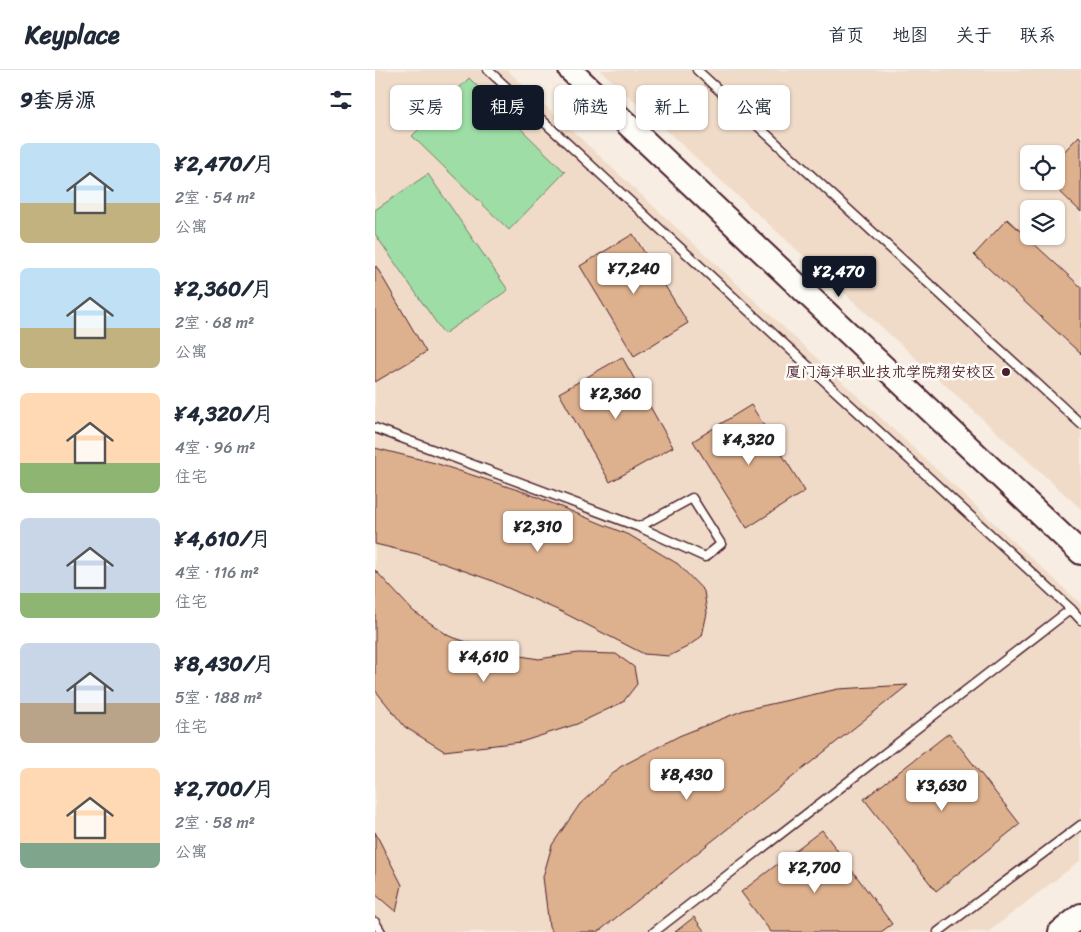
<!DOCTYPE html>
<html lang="zh">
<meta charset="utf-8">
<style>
body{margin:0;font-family:Sriracha,"LXGW WenKai TC",sans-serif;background:#f6f6f7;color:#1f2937;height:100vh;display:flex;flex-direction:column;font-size:19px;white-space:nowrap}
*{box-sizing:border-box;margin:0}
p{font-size:16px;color:#747a83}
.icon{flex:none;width:28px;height:28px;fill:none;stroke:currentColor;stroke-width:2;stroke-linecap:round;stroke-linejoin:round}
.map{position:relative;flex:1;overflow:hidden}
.panel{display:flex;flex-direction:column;background:#fff;width:375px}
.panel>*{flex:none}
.hud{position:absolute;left:15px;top:15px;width:475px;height:45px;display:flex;gap:10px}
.buttons{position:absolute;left:645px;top:75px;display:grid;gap:10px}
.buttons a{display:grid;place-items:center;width:45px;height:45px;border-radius:8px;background:#fff;box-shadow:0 1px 4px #0004;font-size:25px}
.price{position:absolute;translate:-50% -42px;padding:0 11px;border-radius:5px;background:#fff;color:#222;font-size:16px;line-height:32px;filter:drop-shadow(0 1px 2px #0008)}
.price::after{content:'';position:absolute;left:50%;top:30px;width:15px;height:11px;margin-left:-8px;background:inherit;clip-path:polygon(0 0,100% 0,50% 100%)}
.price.selected{background:#111827;color:#fff}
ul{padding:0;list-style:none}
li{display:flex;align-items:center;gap:15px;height:125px;padding:0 20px}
li span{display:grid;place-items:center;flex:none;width:140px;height:100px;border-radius:8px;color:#555}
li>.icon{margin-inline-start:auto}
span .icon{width:60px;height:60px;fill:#fffc;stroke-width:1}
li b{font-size:21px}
h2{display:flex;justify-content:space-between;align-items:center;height:60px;padding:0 20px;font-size:21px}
.chip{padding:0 18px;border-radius:8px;background:#fff;box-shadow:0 1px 4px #0004;font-size:18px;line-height:45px}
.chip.selected{background:#111827;color:#fff}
header{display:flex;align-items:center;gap:30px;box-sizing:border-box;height:70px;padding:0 25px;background:#fff;border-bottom:1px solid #e0e1e3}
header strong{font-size:24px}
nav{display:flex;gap:28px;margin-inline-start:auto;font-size:18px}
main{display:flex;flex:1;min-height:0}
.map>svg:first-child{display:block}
</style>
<header>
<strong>Keyplace</strong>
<nav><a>首页</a><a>地图</a><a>关于</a><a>联系</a></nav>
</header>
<main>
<section class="panel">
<h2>9套房源<svg class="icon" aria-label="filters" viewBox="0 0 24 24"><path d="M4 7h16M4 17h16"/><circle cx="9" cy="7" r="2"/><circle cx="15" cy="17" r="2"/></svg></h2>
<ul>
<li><span style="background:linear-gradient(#bfe0f5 60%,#c2b280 0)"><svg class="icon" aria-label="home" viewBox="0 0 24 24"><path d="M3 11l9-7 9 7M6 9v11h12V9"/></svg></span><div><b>¥2,470/月</b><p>2室 · 54 m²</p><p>公寓</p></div></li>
<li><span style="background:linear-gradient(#bfe0f5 60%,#c2b280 0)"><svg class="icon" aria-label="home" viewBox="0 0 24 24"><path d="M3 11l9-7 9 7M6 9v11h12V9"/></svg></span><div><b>¥2,360/月</b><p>2室 · 68 m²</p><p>公寓</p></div></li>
<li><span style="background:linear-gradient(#ffd9b3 70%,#8fb573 0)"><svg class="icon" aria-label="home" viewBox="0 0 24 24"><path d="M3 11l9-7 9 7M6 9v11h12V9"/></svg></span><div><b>¥4,320/月</b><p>4室 · 96 m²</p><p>住宅</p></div></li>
<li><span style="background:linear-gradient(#c9d6e8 75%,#8fb573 0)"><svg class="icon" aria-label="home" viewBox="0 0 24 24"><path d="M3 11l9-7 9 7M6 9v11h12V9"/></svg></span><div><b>¥4,610/月</b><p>4室 · 116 m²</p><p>住宅</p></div></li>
<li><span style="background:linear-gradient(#c9d6e8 60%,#b9a48a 0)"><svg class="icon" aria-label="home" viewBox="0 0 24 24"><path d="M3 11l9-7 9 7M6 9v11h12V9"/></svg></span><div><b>¥8,430/月</b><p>5室 · 188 m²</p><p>住宅</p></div></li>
<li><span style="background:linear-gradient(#ffd9b3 75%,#7fa58c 0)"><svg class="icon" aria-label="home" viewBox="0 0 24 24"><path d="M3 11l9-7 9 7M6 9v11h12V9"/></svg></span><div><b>¥2,700/月</b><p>2室 · 58 m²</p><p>公寓</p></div></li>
</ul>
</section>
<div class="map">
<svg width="706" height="862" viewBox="0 0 706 862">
<rect width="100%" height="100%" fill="#f7ede2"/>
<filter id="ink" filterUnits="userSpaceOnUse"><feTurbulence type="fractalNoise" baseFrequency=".02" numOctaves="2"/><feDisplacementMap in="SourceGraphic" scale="10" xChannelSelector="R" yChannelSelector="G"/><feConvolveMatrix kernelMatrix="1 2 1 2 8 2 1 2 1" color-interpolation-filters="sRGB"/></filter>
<g filter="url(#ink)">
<!-- built -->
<g fill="#f0dbc9" fill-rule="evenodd">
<polygon points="0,0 132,0 706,534 706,790 613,862 0,862"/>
<path d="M225,0H706V439ZM654,84H681V111H654ZM654,139H681V166H654Z"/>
</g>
<!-- green -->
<g fill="#9edda5" stroke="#747e68">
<polygon points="94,8 190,102 134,160 37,66"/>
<polygon points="53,104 133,220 69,264 0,164 0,140"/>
</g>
<!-- building -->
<g fill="#deb18e" stroke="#4a1f2b">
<polygon points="704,66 706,69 706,142 674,111 681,111 681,90"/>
<polygon points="632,149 706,217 706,284 599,185"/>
<polygon points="258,164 313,253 259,286 205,196"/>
<polygon points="1,196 51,282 0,312 0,197"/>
<polygon points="247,287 298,377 235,412 184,323"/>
<polygon points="376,335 430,421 372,458 318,371"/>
<polygon points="0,378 60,393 152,423 256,466 303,494 329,521 332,543 327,566 312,577 294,586 269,584 187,542 115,510 42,484 0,474"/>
<polygon points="0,500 38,541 74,566 121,582 164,589 203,583 241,584 259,597 262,614 248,632 202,654 146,672 69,681 30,657 0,620"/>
<polygon points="533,615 223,862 177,862 174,856 168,807 177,775 205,734 245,697 304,666 369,640 463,619"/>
<polygon points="574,663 645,754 561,821 489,729"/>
<polygon points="447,760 517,854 506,862 396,862 366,822"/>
<polygon points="0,762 27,815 21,842 0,824"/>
<polygon points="319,847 330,862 300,862"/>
</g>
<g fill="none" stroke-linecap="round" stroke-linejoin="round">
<defs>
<g id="lane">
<polyline points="113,0 696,539 706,550"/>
<polyline points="322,0 706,354"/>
<polyline points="0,358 264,457 330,487 346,474 317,428 264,457"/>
<polyline points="0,852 6,862"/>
<polyline points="279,862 696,539"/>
<polyline points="563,862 706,755"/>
</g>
<g id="secondary">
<polyline points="195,0 706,483"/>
<polyline points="685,862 706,845"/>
</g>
</defs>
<!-- lane casing -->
<use href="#lane" stroke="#4a1f2b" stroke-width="11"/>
<!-- secondary casing -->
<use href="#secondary" stroke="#4a1f2b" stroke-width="26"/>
<!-- lane -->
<use href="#lane" stroke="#fdfcf7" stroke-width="8"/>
<!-- secondary -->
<use href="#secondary" stroke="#fdfcf7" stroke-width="22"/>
</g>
</g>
<!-- markers -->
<circle fill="#4a1f2b" stroke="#fdfcf7" stroke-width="2" cx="631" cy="302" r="5"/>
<g text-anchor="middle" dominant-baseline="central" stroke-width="5" stroke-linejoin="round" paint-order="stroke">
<!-- poi labels -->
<g font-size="15" fill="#4a1f2b" stroke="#fdfcf7" text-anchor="end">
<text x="621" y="302">厦门海洋职业技术学院翔安校区</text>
</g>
</g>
</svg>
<div class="buttons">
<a><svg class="icon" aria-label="locate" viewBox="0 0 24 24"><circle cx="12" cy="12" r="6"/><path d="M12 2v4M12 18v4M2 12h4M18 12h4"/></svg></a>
<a><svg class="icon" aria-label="layers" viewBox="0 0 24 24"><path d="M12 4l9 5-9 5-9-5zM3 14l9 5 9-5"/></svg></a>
</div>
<b class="price" style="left:259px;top:225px">¥7,240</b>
<b class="price selected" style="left:464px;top:228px">¥2,470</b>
<b class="price" style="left:241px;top:350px">¥2,360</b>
<b class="price" style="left:374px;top:396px">¥4,320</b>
<b class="price" style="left:163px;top:483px">¥2,310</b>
<b class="price" style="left:109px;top:613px">¥4,610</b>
<b class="price" style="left:312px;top:731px">¥8,430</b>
<b class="price" style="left:567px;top:742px">¥3,630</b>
<b class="price" style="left:440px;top:824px">¥2,700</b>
<div class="hud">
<a class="chip">买房</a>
<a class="chip selected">租房</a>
<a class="chip">筛选</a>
<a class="chip">新上</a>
<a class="chip">公寓</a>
</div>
</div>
</main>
